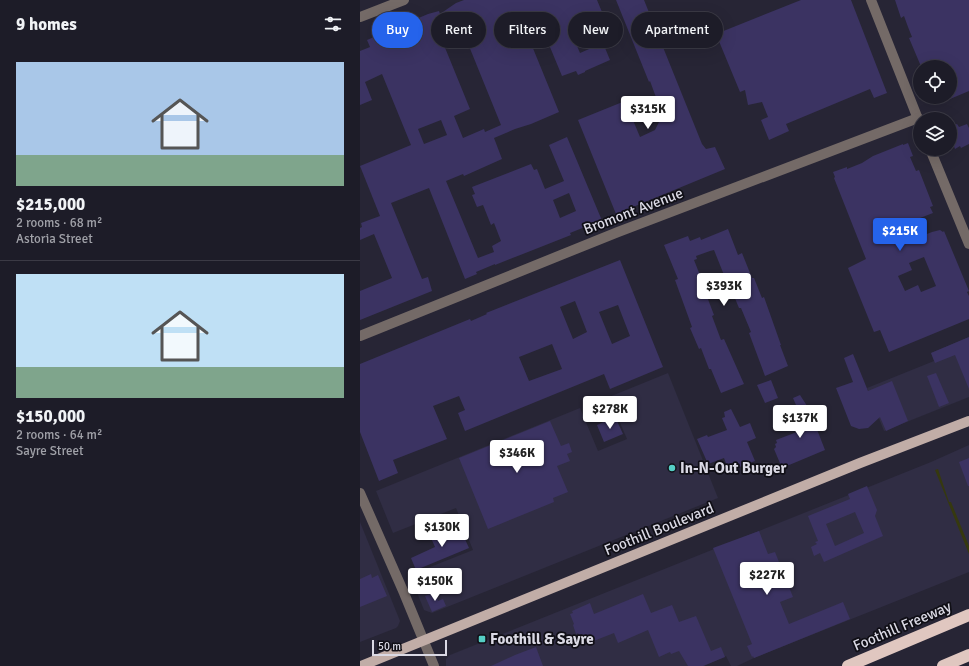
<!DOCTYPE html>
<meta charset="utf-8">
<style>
body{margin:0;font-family:Signika,sans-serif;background:#252530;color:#f1f3f6;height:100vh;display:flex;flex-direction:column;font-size:15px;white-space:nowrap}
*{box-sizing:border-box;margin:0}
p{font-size:13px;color:#a0a1a8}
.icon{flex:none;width:22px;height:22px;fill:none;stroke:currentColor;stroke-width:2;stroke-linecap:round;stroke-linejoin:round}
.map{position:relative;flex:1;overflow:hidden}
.sheet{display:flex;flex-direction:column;background:#1d1c28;width:360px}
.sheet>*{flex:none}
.guide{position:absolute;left:12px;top:12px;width:380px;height:36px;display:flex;gap:8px}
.fabs{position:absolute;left:553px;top:60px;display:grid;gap:8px}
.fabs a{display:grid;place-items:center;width:44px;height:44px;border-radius:50%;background:#1d1c28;box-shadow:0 4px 16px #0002,0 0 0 1px #3b3a45;font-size:20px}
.scale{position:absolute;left:12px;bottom:10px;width:75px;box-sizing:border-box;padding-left:4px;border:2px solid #dad9e4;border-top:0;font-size:11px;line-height:14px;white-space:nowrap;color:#dad9e4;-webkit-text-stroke:3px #100f16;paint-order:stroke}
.price{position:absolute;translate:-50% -34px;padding:0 9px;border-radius:4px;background:#fff;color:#222;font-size:13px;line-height:26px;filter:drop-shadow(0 1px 2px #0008)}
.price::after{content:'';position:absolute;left:50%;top:24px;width:12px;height:9px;margin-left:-6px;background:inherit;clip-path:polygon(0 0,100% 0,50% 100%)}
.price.on{background:#2563eb;color:#fff}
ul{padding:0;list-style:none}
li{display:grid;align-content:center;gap:8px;height:212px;padding:0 16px}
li+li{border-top:1px solid #3b3a45}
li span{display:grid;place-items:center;height:124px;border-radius:0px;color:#555}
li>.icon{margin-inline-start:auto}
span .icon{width:72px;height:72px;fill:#fffc;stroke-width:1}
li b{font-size:17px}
h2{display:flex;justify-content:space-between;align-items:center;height:48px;padding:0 16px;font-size:17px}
.pill{padding:0 14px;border-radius:18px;background:#1d1c28;box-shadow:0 4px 16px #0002,0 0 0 1px #3b3a45;font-size:14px;line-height:36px}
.pill.on{background:#2563eb;color:#fff}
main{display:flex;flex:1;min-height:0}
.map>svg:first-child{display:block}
</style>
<main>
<section class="sheet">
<h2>9 homes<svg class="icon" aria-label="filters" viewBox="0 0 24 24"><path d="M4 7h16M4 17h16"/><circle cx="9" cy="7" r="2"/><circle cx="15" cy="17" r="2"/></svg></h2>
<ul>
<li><span style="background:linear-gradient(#a9c7e8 75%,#7fa58c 0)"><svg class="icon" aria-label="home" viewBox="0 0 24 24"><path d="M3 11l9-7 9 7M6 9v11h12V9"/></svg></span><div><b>$215,000</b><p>2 rooms · 68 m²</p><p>Astoria Street</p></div></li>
<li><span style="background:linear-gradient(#bfe0f5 75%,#7fa58c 0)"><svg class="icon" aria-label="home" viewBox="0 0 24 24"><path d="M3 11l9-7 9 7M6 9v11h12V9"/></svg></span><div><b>$150,000</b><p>2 rooms · 64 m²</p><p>Sayre Street</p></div></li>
</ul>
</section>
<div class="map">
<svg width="609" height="666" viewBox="0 0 609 666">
<rect width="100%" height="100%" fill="#272535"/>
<!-- built -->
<g fill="#302d44">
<polygon points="609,337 609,397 524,431 507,388 574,361 571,353"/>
<polygon points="308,373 358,498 72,613 64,610 50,575 113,550 96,508 33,533 16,491 220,408 238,451 267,439 249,397"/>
<polygon points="609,445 609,572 394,658 377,666 371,666 366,656 344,666 86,666 86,659 90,655 571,462"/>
<polygon points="0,522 40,621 38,626 36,628 0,642"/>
</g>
<!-- green -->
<polygon fill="#36390f" points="578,469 589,502 591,502 609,546 609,554 575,470"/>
<!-- building -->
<g fill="#3b3362" fill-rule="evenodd">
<path d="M104,0H237L242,12L208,25L220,53L243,43L250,60L225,71V72L218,75L216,71L202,76L185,35L170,41L199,112L171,124L155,129L134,138L142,159L104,176L103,174L86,181L118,258L134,252L132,246L141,241L134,223L131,225L123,205L117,207L112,195L115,194L112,187L171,164L174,170L177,169L185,189L204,181L189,145L207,137L243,223L231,228L230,225L210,233L211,235L135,265V264L116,272L117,274L105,279L69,188L31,203L62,279L68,277L72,291L0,320V291L32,278L14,234L0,240V228L2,227L1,223L20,216L0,166L51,145L22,74L5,82L12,100L0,105V51L10,47L7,40L68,14L79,11L80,14L96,3ZM98,19L141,125L125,132L124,129L103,138L94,116L110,109L77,28ZM81,120L87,135L64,144L58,129ZM209,193L216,211L200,218L193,200Z"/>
<polygon points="256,0 284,0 342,144 346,149 355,147 365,169 256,214 218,120 265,101 280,137 295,130 300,120 304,119 290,81 289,82"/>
<polygon points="441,0 491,0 527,93 514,98 510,89 426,124 429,131 409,140 401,120 408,117 402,102 388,105 385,90 380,92 356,34"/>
<polygon points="535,0 609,0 609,91 590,99 590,67 588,67 586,63 575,67 564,67 563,65 561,66 560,64 549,38 552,37 548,27 544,16 541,18"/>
<polygon points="597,124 599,127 607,124 609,128 609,144 601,148 600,146 595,149 590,136 590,127"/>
<path d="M548,143L553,156L550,157L556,171L559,170L573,206L570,207L573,213L542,225L549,241L572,232L580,230L583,232L584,231L609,291L607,292L609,296V319L529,352L520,330L514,332L488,268L506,259L474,178L475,177L473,172L487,167V169L502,163L513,156L543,144V145ZM564,257L576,286L561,292L558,285L545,291L538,276L552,270L549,263Z"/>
<polygon points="368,229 378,255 382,253 392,278 394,278 402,298 404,297 421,345 420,345 428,366 405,376 389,333 391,332 381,308 379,308 369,284 368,285 354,250 350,251 336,256 337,259 334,260 347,293 346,294 354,315 352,316 361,340 364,339 384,384 361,393 351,369 349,369 341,348 339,349 330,328 332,327 315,280 318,279 304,245 328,236 330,241 340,237 341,240"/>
<path d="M260,260L303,367L250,389L244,374L105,431L98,413L105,410L99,396L73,406L87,439L33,460L38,473L19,481L0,432V364L110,319L111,321L127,314L126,313ZM215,301L227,332L213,339L200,307ZM258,305L270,336L252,344L239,312ZM192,344L202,369L169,381L159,357Z"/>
<polygon points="609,337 609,389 595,355 575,363 571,353"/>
<polygon points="493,354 508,391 532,381 548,421 526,431 520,417 508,428 499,429 491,426 476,388 493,382 484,358"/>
<polygon points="576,373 589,403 579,407 567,376"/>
<polygon points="411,380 418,398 405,403 397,385"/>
<polygon points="440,395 449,409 465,450 422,468 414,449 416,447 415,444 417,443 416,440 442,430 435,413 439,412 433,398"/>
<polygon points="371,409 380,427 390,423 396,438 387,442 395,461 369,471 364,458 348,464 337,439 347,435 348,437 367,430 362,418 365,417 364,412"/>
<polygon points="248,420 250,424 257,421 263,434 244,442 237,425"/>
<polygon points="190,421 201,446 209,443 212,452 207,454 210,461 197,466 208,492 193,498 194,502 128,529 99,458"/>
<polygon points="609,458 609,486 608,486 599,462"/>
<path d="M507,486L517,510L515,516L523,536L464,562L460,553L454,556L451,547L457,544L455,542L458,541L448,516L490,499L488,494ZM495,512L504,533L475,546L466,524Z"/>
<polygon points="87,527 90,532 100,528 109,548 56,570 51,558 75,547 71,538 72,534"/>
<polygon points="399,531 408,554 415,552 433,597 420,602 429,624 483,602 490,619 394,658 393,656 392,657 387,646 392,644 353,548"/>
<polygon points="11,574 12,578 18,575 27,596 0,607 0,579"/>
<polygon points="75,592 78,601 83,599 86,606 72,612 65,596"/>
<polygon points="283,594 291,613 312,605 319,622 336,616 351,651 361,647 365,657 343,666 328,666 319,651 311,654 310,652 299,657 288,630 258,643 254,633 226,644 225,642 222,643 218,633 216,634 213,625 214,624 210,614 213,613 212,611 230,603 234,614"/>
<polygon points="176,647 183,666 131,666 155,655"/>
</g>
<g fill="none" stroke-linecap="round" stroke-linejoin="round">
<!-- minor -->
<g stroke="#746a67" stroke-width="10">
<polyline points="511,0 560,124"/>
<polyline points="0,17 44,0"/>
<polyline points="570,149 609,244"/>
<polyline points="0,336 258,232 558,118"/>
<polyline points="0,493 44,593 74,666"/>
</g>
<!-- major -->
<polyline stroke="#c1ada7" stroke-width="10" points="1,666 500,463 609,421"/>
<!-- highway -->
<g stroke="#e0c7c0" stroke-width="12">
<polyline points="488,666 609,615"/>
<polyline points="583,666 609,655"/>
</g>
</g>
<!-- markers -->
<g fill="#55cec5" stroke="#100f16" stroke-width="1.5">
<circle cx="312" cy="468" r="4"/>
<rect x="118" y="635" width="8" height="8" rx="2"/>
</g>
<g text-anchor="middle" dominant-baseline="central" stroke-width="3.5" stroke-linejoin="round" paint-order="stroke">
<!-- street labels -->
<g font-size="15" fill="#dad9e4" stroke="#100f16">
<text transform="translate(273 211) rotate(-21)">Bromont Avenue</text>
<text transform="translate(299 529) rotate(-22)">Foothill Boulevard</text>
<text transform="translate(542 626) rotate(-23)">Foothill Freeway</text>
</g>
<!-- poi labels -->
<g font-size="15" font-weight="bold" fill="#dad9e4" stroke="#100f16" text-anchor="start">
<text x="320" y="468">In-N-Out Burger</text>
<text x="130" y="639">Foothill &amp; Sayre</text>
</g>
</g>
</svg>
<div class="fabs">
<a><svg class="icon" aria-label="locate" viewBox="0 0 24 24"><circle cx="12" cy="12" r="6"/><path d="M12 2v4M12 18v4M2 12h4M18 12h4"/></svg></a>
<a><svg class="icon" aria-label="layers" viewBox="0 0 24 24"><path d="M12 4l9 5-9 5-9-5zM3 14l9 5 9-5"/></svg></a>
</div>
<div class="scale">50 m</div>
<b class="price" style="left:288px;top:130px">$315K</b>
<b class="price on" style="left:540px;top:252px">$215K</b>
<b class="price" style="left:364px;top:307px">$393K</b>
<b class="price" style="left:250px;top:430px">$278K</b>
<b class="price" style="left:440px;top:439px">$137K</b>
<b class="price" style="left:157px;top:474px">$346K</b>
<b class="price" style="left:82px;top:548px">$130K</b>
<b class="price" style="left:407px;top:596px">$227K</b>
<b class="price" style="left:75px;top:602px">$150K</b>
<div class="guide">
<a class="pill on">Buy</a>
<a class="pill">Rent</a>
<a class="pill">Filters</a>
<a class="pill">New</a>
<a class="pill">Apartment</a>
</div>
</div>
</main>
